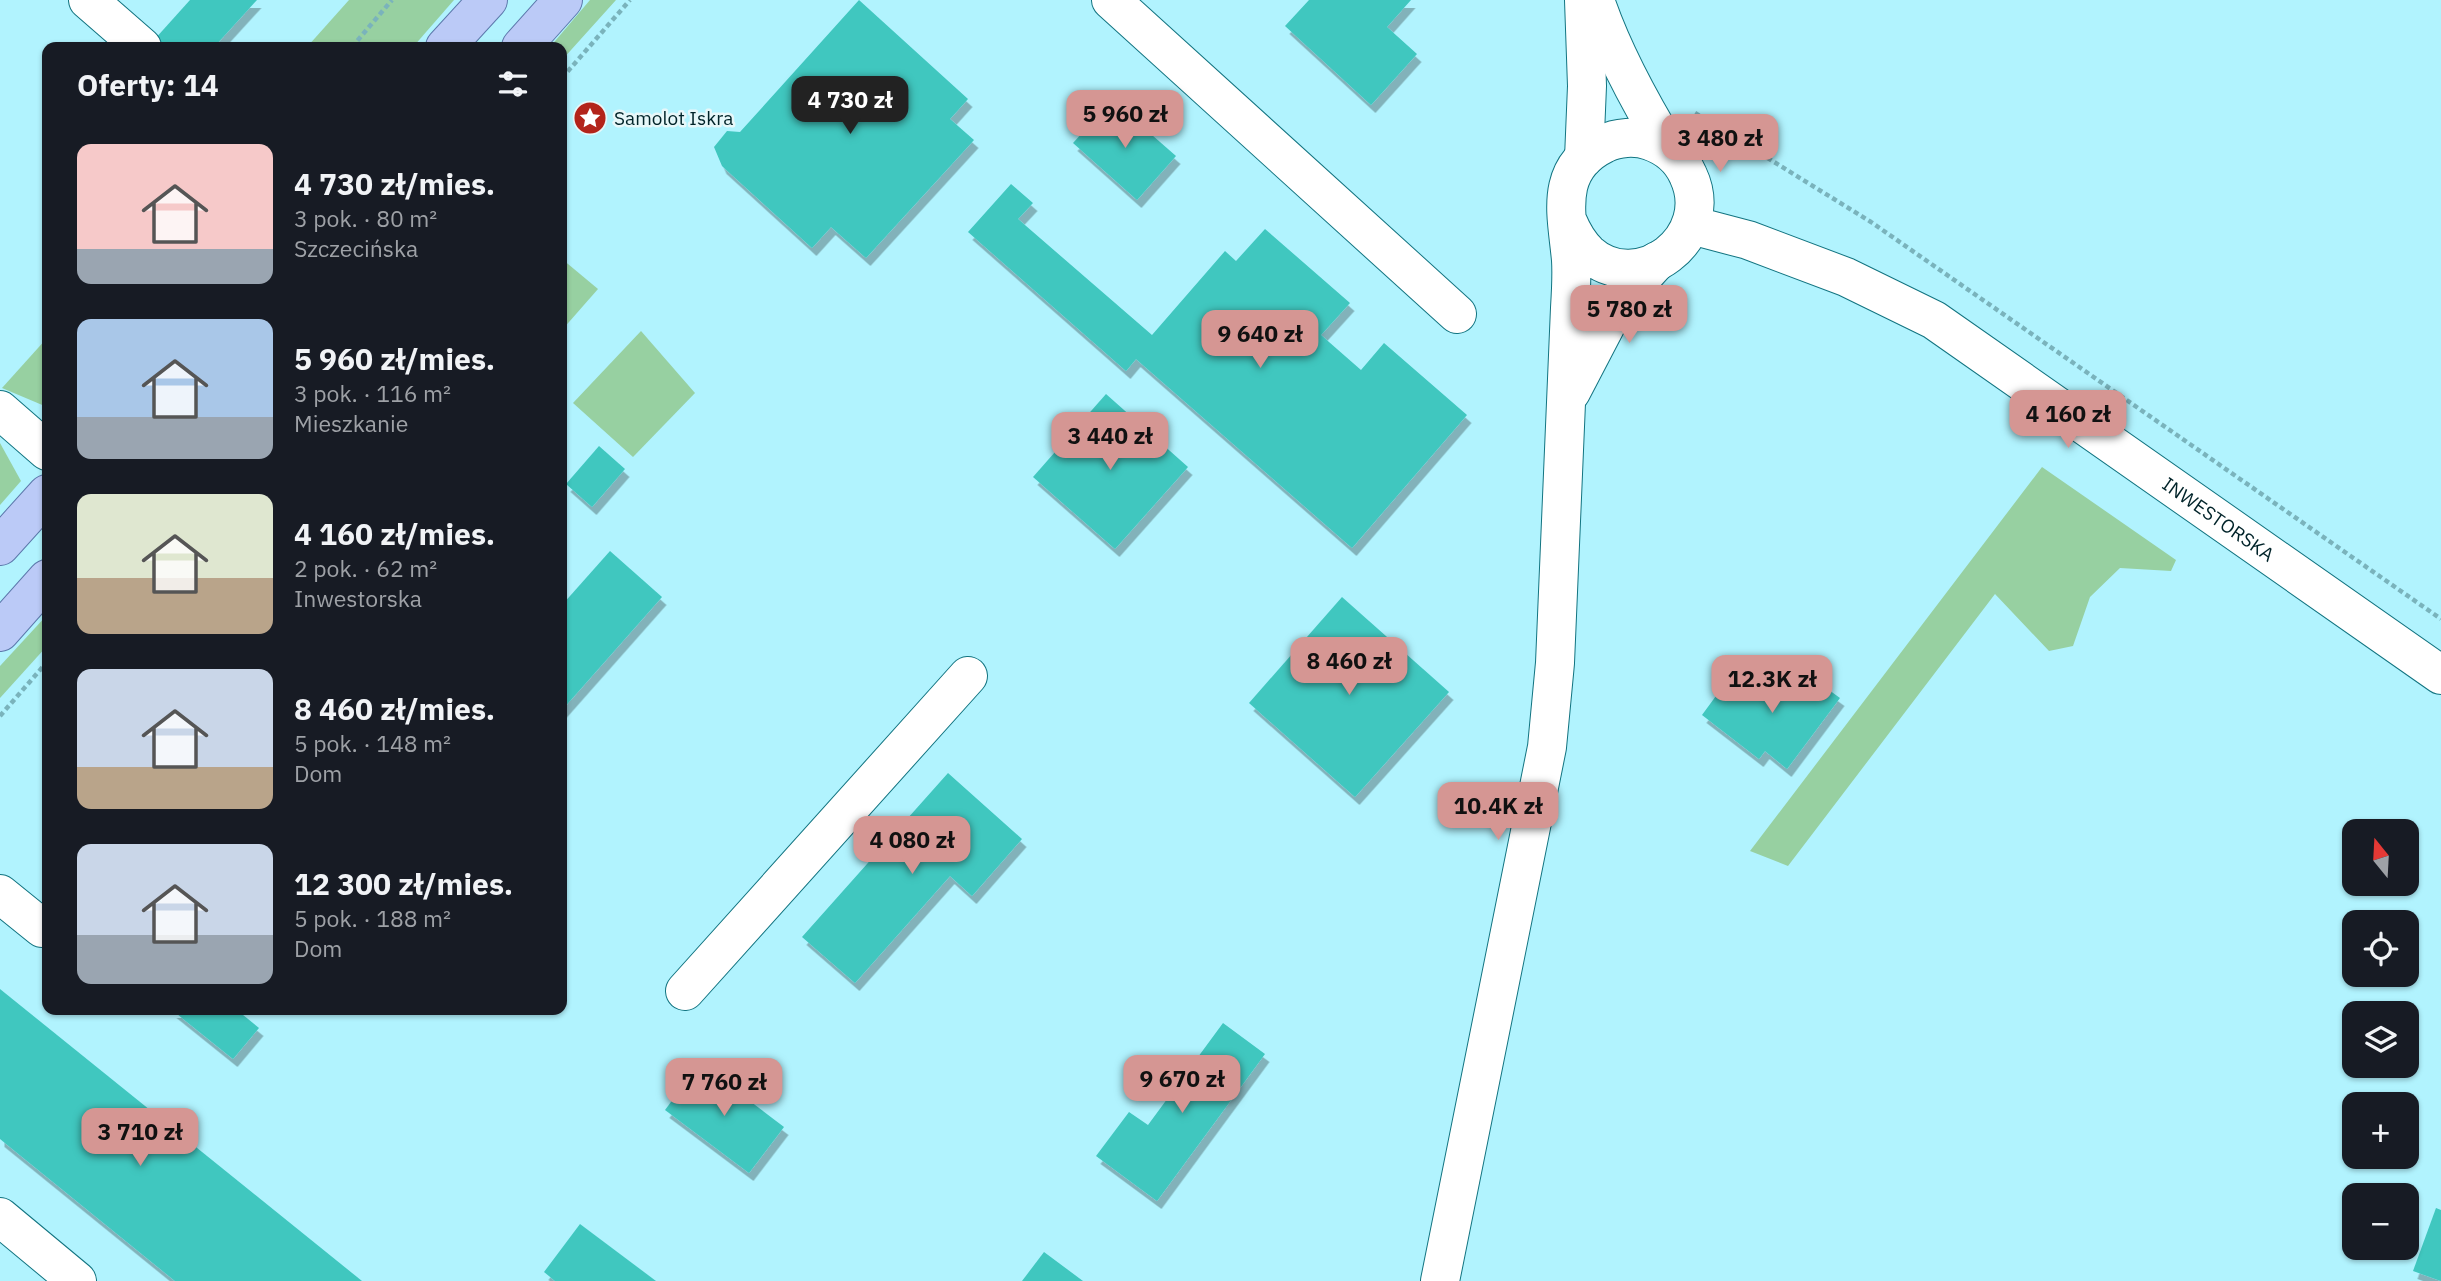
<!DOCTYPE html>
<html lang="pl">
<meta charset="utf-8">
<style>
body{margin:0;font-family:"IBM Plex Sans",sans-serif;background:#242831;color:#f1f3f6;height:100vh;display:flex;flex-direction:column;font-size:26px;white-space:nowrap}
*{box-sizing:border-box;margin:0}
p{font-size:23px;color:#9ea1a6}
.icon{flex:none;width:38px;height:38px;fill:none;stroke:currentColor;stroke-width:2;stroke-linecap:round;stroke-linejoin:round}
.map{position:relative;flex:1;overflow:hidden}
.drawer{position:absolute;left:42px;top:42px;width:525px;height:973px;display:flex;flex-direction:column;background:#171b24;border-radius:14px;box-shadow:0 2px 5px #0004}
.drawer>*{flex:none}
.needle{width:46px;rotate:342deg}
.fabs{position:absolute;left:2342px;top:819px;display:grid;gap:14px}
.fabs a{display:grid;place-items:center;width:77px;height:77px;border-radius:14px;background:#171b24;box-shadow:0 2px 5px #0004;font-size:35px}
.price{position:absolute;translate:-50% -60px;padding:0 16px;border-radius:14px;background:#d59693;color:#111;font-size:23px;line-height:46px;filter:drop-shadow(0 2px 4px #0008)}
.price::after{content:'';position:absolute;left:50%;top:42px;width:21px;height:16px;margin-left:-10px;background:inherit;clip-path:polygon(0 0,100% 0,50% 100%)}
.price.current{background:#222;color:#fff}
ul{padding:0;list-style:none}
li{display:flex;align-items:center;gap:21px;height:175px;padding:0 35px}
li span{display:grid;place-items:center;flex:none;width:196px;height:140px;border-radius:14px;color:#555}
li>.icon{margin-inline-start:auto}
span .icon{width:84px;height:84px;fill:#fffc;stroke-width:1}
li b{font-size:30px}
h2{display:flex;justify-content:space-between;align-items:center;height:84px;padding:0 35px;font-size:30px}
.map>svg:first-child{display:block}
</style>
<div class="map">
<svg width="2441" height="1281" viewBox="0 0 2441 1281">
<defs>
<filter id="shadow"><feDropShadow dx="4.5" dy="8" stdDeviation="0" flood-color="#0004"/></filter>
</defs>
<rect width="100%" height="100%" fill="#b1f3fe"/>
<!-- green -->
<g fill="#97d0a1">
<polygon points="349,0 454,0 413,47 307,47"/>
<polygon points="590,0 616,0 562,60 562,47 550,47"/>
<polygon points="562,259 598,289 562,330"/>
<polygon points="641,331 695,393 633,457 573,403"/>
<polygon points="47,338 47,407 2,388"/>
<polygon points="0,443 21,481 0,505"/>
<polygon points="2042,467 2176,560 2171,571 2120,568 2090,597 2073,646 2049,651 1995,594 1788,866 1750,851"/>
<polygon points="47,615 47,646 0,698 0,666"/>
</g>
<!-- building -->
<g fill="#3fc7bf" filter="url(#shadow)">
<polygon points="190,0 257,0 214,47 161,47 154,40"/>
<polygon points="859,0 968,99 950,119 974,140 866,258 831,227 812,248 722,166 714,147 727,131 740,132"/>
<polygon points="1309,0 1411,0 1387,27 1417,54 1371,105 1285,26"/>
<polygon points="1112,100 1176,156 1137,200 1073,143"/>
<polygon points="1011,184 1033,203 1018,219 1152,335 1225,251 1236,261 1265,229 1350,303 1321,335 1361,370 1384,343 1467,415 1352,548 1136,359 1126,371 968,232"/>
<polygon points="1106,394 1188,467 1115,549 1033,477"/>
<polygon points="599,446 625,469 592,507 566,484"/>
<polygon points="610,551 662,597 562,710 562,605"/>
<polygon points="1342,597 1449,692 1355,797 1249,703"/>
<polygon points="1775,667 1803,688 1811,677 1840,698 1787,769 1765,751 1759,759 1702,715 1724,685 1737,696 1755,671 1766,679"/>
<polygon points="948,773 1022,839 972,896 950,876 855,983 802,937"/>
<polygon points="0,989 362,1281 175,1281 0,1139"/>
<polygon points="172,1010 237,1010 259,1028 233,1059"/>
<polygon points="1223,1023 1265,1054 1157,1201 1096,1156 1129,1112 1148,1125"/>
<polygon points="700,1063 784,1127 749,1173 665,1110"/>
<polygon points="2436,1208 2441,1210 2441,1281 2413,1271"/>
<polygon points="580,1224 656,1281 555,1281 544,1272"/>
<polygon points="1044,1252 1083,1281 1022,1281"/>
</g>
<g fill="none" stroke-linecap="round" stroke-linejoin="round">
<defs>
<g id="minor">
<polyline points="88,0 142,47"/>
<polyline points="1111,0 1457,314"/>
<polyline points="1584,0 1587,86 1584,158"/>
<path d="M1595,0C1612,51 1641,104 1669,150"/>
<path id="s1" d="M1691,225L1748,240L1846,277L1934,320L2441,675"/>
<polyline points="1571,392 1607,323 1637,283 1657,261"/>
<polyline points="0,410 47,451"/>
<polyline points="0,894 42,928"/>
<polyline points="685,991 968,676"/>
<polyline points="0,1217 77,1281"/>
<path d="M1440,1281L1547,747L1555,663L1570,308C1571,292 1572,276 1571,260C1567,215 1553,169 1604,144C1617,137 1636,136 1650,141C1667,147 1681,159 1688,175C1718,238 1638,298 1588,253C1579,244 1573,234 1568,222"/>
</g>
<g id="major">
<polyline points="445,47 488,0"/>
<polyline points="521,47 563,0"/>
<polyline points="0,546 47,494"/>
<polyline points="0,632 47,579"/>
</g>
</defs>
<!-- minor casing -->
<use href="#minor" stroke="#127481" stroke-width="40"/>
<!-- major casing -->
<use href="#major" stroke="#5c78ab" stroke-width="40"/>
<!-- path -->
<g stroke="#7ab3bc" stroke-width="4.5" stroke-dasharray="5 3.5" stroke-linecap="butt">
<polyline points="352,47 392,0"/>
<polyline points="562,78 630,0"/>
<polyline points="1695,113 1871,222 2441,619"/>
<polyline points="0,716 47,662"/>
</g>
<!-- minor -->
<use href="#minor" stroke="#fff" stroke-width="38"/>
<!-- major -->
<use href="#major" stroke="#bbcaf7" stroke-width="38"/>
</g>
<!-- icons -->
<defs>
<symbol id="sight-disc" viewBox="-11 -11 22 22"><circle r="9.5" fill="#b3241b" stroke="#e7f7f9"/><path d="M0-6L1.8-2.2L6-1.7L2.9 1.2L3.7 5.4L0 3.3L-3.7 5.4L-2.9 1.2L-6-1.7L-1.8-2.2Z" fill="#fff"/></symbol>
</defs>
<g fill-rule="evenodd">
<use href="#sight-disc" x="571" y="99" width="38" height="38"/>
</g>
<g text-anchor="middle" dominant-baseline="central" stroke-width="5" stroke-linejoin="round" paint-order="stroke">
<!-- poi labels -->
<g font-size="19" fill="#002329" stroke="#e7f7f9" text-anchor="start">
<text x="614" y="118">Samolot Iskra</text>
</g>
<!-- street labels -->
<g font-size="19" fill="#002329" stroke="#e7f7f9">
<text stroke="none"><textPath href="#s1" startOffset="609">INWESTORSKA</textPath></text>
</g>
</g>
</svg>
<div class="fabs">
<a><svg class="needle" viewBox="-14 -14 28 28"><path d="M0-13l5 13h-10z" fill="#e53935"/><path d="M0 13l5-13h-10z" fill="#9ea1a6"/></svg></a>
<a><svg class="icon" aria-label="locate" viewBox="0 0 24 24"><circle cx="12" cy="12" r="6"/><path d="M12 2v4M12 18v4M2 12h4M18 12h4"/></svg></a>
<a><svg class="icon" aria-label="layers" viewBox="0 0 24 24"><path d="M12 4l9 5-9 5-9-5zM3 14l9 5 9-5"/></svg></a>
<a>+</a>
<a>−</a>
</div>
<b class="price current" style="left:850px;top:136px">4 730 zł</b>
<b class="price" style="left:1125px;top:150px">5 960 zł</b>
<b class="price" style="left:1720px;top:174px">3 480 zł</b>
<b class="price" style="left:1629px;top:345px">5 780 zł</b>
<b class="price" style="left:1260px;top:370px">9 640 zł</b>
<b class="price" style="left:2068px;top:450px">4 160 zł</b>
<b class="price" style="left:1110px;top:472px">3 440 zł</b>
<b class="price" style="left:1349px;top:697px">8 460 zł</b>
<b class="price" style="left:1772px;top:715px">12.3K zł</b>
<b class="price" style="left:1498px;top:842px">10.4K zł</b>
<b class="price" style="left:912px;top:876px">4 080 zł</b>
<b class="price" style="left:1182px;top:1115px">9 670 zł</b>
<b class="price" style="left:724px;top:1118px">7 760 zł</b>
<b class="price" style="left:140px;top:1168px">3 710 zł</b>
<section class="drawer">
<h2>Oferty: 14<svg class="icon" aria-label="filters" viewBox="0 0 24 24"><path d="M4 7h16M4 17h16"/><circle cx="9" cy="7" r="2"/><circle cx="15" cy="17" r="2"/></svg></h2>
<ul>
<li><span style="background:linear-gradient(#f6c9c9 75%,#9aa5b1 0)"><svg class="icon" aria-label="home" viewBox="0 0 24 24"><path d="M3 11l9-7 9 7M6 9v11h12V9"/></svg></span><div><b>4 730 zł/mies.</b><p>3 pok. · 80 m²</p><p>Szczecińska</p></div></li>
<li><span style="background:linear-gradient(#a9c7e8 70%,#9aa5b1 0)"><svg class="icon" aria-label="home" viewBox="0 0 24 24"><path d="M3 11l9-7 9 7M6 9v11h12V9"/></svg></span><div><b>5 960 zł/mies.</b><p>3 pok. · 116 m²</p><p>Mieszkanie</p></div></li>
<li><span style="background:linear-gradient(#dfe7d0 60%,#b9a48a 0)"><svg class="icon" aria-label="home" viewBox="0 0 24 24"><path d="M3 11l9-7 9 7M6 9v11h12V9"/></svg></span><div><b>4 160 zł/mies.</b><p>2 pok. · 62 m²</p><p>Inwestorska</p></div></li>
<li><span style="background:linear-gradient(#c9d6e8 70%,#b9a48a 0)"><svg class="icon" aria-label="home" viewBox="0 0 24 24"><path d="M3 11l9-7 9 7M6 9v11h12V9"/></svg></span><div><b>8 460 zł/mies.</b><p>5 pok. · 148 m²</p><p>Dom</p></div></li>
<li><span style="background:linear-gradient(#c9d6e8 65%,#9aa5b1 0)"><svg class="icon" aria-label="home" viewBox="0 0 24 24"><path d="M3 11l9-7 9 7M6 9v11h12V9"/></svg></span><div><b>12 300 zł/mies.</b><p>5 pok. · 188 m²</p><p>Dom</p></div></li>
</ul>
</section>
</div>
